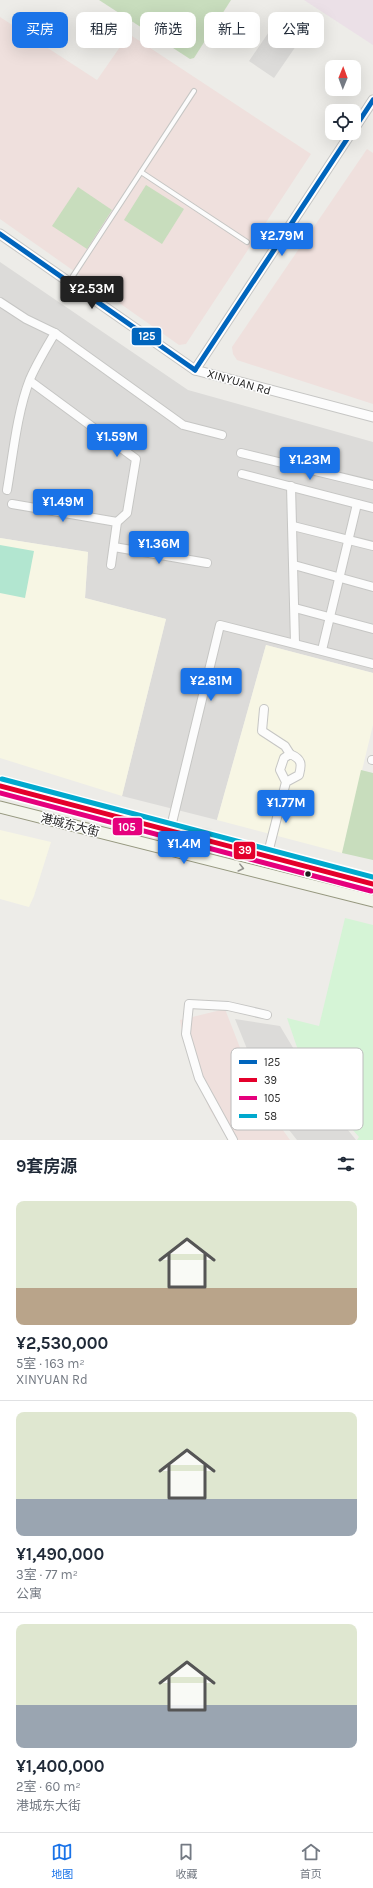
<!DOCTYPE html>
<html lang="zh">
<meta charset="utf-8">
<style>
body{margin:0;font-family:Karla,"Noto Sans SC",sans-serif;background:#f6f6f7;color:#1f2937;height:100vh;display:flex;flex-direction:column;font-size:15px;white-space:nowrap}
*{box-sizing:border-box;margin:0}
p{font-size:13px;color:#747a83}
.icon{flex:none;width:22px;height:22px;fill:none;stroke:currentColor;stroke-width:2;stroke-linecap:round;stroke-linejoin:round}
.map{position:relative;height:1140px;overflow:hidden}
.side{display:flex;flex-direction:column;background:#fff;flex:1}
.side>*{flex:none}
.guide{position:absolute;left:12px;top:12px;width:349px;height:36px;display:flex;gap:8px}
.needle{width:26px;rotate:1deg}
.tools{position:absolute;left:325px;top:60px;display:grid;gap:8px}
.tools a{display:grid;place-items:center;width:36px;height:36px;border-radius:8px;background:#fff;box-shadow:0 4px 16px #0002;font-size:20px}
.price{position:absolute;translate:-50% -34px;padding:0 9px;border-radius:4px;background:#1a73e8;color:#fff;font-size:13px;line-height:26px;filter:drop-shadow(0 1px 2px #0008)}
.price::after{content:'';position:absolute;left:50%;top:24px;width:12px;height:9px;margin-left:-6px;background:inherit;clip-path:polygon(0 0,100% 0,50% 100%)}
.price.active{background:#222;color:#fff}
ul{padding:0;list-style:none}
li{display:grid;align-content:center;gap:8px;height:212px;padding:0 16px}
li+li{border-top:1px solid #e0e1e3}
li span{display:grid;place-items:center;height:124px;border-radius:8px;color:#555}
li>.icon{margin-inline-start:auto}
span .icon{width:72px;height:72px;fill:#fffc;stroke-width:1}
li b{font-size:17px}
h2{display:flex;justify-content:space-between;align-items:center;height:48px;padding:0 16px;font-size:17px}
.chip{padding:0 14px;border-radius:8px;background:#fff;box-shadow:0 4px 16px #0002;font-size:14px;line-height:36px}
.chip.active{background:#1a73e8;color:#fff}
.tabs{display:flex;justify-content:space-around;align-items:center;height:56px;border-top:1px solid #e0e1e3;background:#fff;font-size:11px;color:#747a83}
.tabs a{display:grid;justify-items:center;gap:2px}
.tabs .active{color:#1a73e8}
.map>svg:first-child{display:block}
</style>
<div class="map">
<svg width="373" height="1140" viewBox="0 0 373 1140">
<rect width="100%" height="100%" fill="#edece8"/>
<!-- residential -->
<g fill="#dcdbd9">
<polygon points="271,29 296,46 274,78 249,61"/>
<polygon points="0,262 188,390 373,442 373,673 266,645 217,820 122,796 166,619 85,598 88,552 0,538"/>
<polygon points="235,1019 280,1026 326,1103 356,1140 297,1140 270,1106"/>
</g>
<!-- commercial -->
<g fill="#efe0dd">
<polygon points="0,17 97,80 129,34 311,154 186,344 179,345 0,219"/>
<polygon points="367,149 373,153 373,404 237,360 233,354 232,347"/>
<polygon points="225,1009 244,1058 265,1105 290,1140 228,1140 209,1108 192,1067 184,1044 180,1020"/>
</g>
<!-- industrial -->
<polygon fill="#ebe0e7" points="304,0 373,0 373,45"/>
<!-- education -->
<g fill="#f7f6e4">
<polygon points="0,538 88,552 85,598 166,619 122,796 0,758"/>
<polygon points="266,645 373,673 373,725 342,853 217,820"/>
<polygon points="0,830 51,842 34,896 29,907 0,899"/>
</g>
<!-- forest -->
<g fill="#c8ddbd">
<polygon points="99,0 231,0 194,58 190,59"/>
<polygon points="146,185 184,209 162,244 124,220"/>
<polygon points="78,187 112,210 87,249 52,226"/>
<polygon points="361,770 373,773 373,860 342,853"/>
</g>
<!-- park -->
<polygon fill="#d5f4d6" points="345,918 373,925 373,1140 357,1140 359,1137 326,1099 299,1053 287,1018 319,1026"/>
<!-- pitch -->
<polygon fill="#b2e6d0" points="0,545 34,551 25,598 0,593"/>
<g fill="none" stroke-linecap="round" stroke-linejoin="round">
<defs>
<g id="service">
<polyline points="141,172 247,242"/>
<polyline points="69,282 194,91"/>
</g>
<g id="minor">
<polyline points="0,302 26,319 55,333 183,425 222,435"/>
<polyline points="30,381 136,459 127,513 117,522 111,565"/>
<polyline points="241,453 373,485"/>
<polyline points="242,474 373,508"/>
<polyline points="291,486 295,643"/>
<path d="M7,490C13,455 17,412 30,379C37,363 46,348 55,333"/>
<polyline points="12,504 117,522"/>
<polyline points="293,526 373,546"/>
<polyline points="114,547 207,563"/>
<polyline points="294,565 373,587"/>
<polyline points="295,608 373,629"/>
<polyline points="322,650 357,504"/>
<polyline points="264,709 262,731 285,746 290,754"/>
<polyline points="372,760 373,760"/>
<polyline points="170,831 220,625 373,664"/>
<path d="M267,857L286,782L280,770L284,758L290,754C302,759 302,764 299,775L286,782"/>
<polyline points="233,1140 199,1078 186,1034 189,1004 228,1006 267,1015"/>
</g>
<g id="tertiary">
<polyline points="354,129 373,100"/>
<polyline points="0,234 195,370 373,417"/>
<polyline points="195,370 351,133"/>
</g>
<g id="secondary">
<polyline points="0,786 373,884"/>
<polyline points="0,807 373,901"/>
</g>
</defs>
<!-- service casing -->
<use href="#service" stroke="#c6c6c4" stroke-width="6"/>
<!-- minor casing -->
<use href="#minor" stroke="#c6c6c4" stroke-width="10"/>
<!-- tertiary casing -->
<use href="#tertiary" stroke="#c6c6c4" stroke-width="11"/>
<!-- secondary casing -->
<use href="#secondary" stroke="#96987f" stroke-width="13"/>
<!-- service -->
<use href="#service" stroke="#fcfcfc" stroke-width="4"/>
<!-- minor -->
<use href="#minor" stroke="#fcfcfc" stroke-width="8"/>
<!-- tertiary -->
<use href="#tertiary" stroke="#fcfcfc" stroke-width="9"/>
<!-- secondary -->
<use href="#secondary" stroke="#f3f4eb" stroke-width="11"/>
<defs>
<g id="bus-1">
<polyline points="354,129 373,100"/>
<polyline points="0,234 195,370"/>
<polyline points="195,370 351,133"/>
</g>
<polyline id="bus-2" points="0,786 373,884"/>
<polyline id="bus-3" points="0,793 371,891"/>
<polyline id="bus-4" points="2,779 373,877"/>
</defs>
<!-- bus-1 casing -->
<use href="#bus-1" stroke="#fff" stroke-width="8"/>
<!-- bus-2 casing -->
<use href="#bus-2" stroke="#fff" stroke-width="8"/>
<!-- bus-3 casing -->
<use href="#bus-3" stroke="#fff" stroke-width="8"/>
<!-- bus-4 casing -->
<use href="#bus-4" stroke="#fff" stroke-width="8"/>
<!-- bus-1 -->
<use href="#bus-1" stroke="#0065bd" stroke-width="5"/>
<!-- bus-2 -->
<use href="#bus-2" stroke="#e4002b" stroke-width="5"/>
<!-- bus-3 -->
<use href="#bus-3" stroke="#e5007d" stroke-width="5"/>
<!-- bus-4 -->
<use href="#bus-4" stroke="#00a9ce" stroke-width="5"/>
</g>
<!-- one-way arrows -->
<defs><path id="oneway-chevron" d="M-2-3.5L2.5 0L-2 3.5" fill="none" stroke-width="1.6" stroke-linecap="round" stroke-linejoin="round"/></defs>
<use stroke="#94948f" href="#oneway-chevron" transform="translate(241 868) rotate(14)"/>
<!-- markers -->
<circle fill="#1f1f1f" stroke="#fff" stroke-width="1.5" cx="308" cy="874" r="3.5"/>
<g text-anchor="middle" dominant-baseline="central" stroke-width="3" stroke-linejoin="round" paint-order="stroke">
<!-- street labels -->
<g font-size="12" fill="#1f1f1f" stroke="#fff">
<text transform="translate(239 382) rotate(16)">XINYUAN Rd</text>
<text transform="translate(70 825) rotate(14)">港城东大街</text>
</g>
</g>
<!-- legend -->
<rect x="231" y="1048" width="132" height="82" rx="6" fill="#fff" stroke="#bcbcbc" stroke-width="1"/>
<rect x="239" y="1060" width="18" height="4" fill="#0065bd"/>
<rect x="239" y="1078" width="18" height="4" fill="#e4002b"/>
<rect x="239" y="1096" width="18" height="4" fill="#e5007d"/>
<rect x="239" y="1114" width="18" height="4" fill="#00a9ce"/>
<g font-size="11" fill="#1f1f1f">
<text x="264" y="1066">125</text>
<text x="264" y="1084">39</text>
<text x="264" y="1102">105</text>
<text x="264" y="1120">58</text>
</g>
<g stroke="#fff" stroke-width="1.5">
<rect x="131" y="327" width="31" height="19" rx="4" fill="#0065bd"/>
<rect x="112" y="817" width="31" height="19" rx="4" fill="#e5007d"/>
<rect x="233" y="841" width="23" height="19" rx="4" fill="#e4002b"/>
</g>
<g font-size="11" text-anchor="middle" font-weight="bold" fill="#fff">
<text x="147" y="340">125</text>
<text x="127" y="831">105</text>
<text x="245" y="854">39</text>
</g>
</svg>
<div class="tools">
<a><svg class="needle" viewBox="-14 -14 28 28"><path d="M0-13l5 13h-10z" fill="#e53935"/><path d="M0 13l5-13h-10z" fill="#747a83"/></svg></a>
<a><svg class="icon" aria-label="locate" viewBox="0 0 24 24"><circle cx="12" cy="12" r="6"/><path d="M12 2v4M12 18v4M2 12h4M18 12h4"/></svg></a>
</div>
<b class="price" style="left:282px;top:257px">¥2.79M</b>
<b class="price active" style="left:92px;top:310px">¥2.53M</b>
<b class="price" style="left:117px;top:458px">¥1.59M</b>
<b class="price" style="left:310px;top:481px">¥1.23M</b>
<b class="price" style="left:63px;top:523px">¥1.49M</b>
<b class="price" style="left:159px;top:565px">¥1.36M</b>
<b class="price" style="left:211px;top:702px">¥2.81M</b>
<b class="price" style="left:286px;top:824px">¥1.77M</b>
<b class="price" style="left:184px;top:865px">¥1.4M</b>
<div class="guide">
<a class="chip active">买房</a>
<a class="chip">租房</a>
<a class="chip">筛选</a>
<a class="chip">新上</a>
<a class="chip">公寓</a>
</div>
</div>
<section class="side">
<h2>9套房源<svg class="icon" aria-label="filters" viewBox="0 0 24 24"><path d="M4 7h16M4 17h16"/><circle cx="9" cy="7" r="2"/><circle cx="15" cy="17" r="2"/></svg></h2>
<ul>
<li><span style="background:linear-gradient(#dfe7d0 70%,#b9a48a 0)"><svg class="icon" aria-label="home" viewBox="0 0 24 24"><path d="M3 11l9-7 9 7M6 9v11h12V9"/></svg></span><div><b>¥2,530,000</b><p>5室 · 163 m²</p><p>XINYUAN Rd</p></div></li>
<li><span style="background:linear-gradient(#dfe7d0 70%,#9aa5b1 0)"><svg class="icon" aria-label="home" viewBox="0 0 24 24"><path d="M3 11l9-7 9 7M6 9v11h12V9"/></svg></span><div><b>¥1,490,000</b><p>3室 · 77 m²</p><p>公寓</p></div></li>
<li><span style="background:linear-gradient(#dfe7d0 65%,#9aa5b1 0)"><svg class="icon" aria-label="home" viewBox="0 0 24 24"><path d="M3 11l9-7 9 7M6 9v11h12V9"/></svg></span><div><b>¥1,400,000</b><p>2室 · 60 m²</p><p>港城东大街</p></div></li>
</ul>
</section>
<nav class="tabs">
<a class="active"><svg class="icon" aria-label="map" viewBox="0 0 24 24"><path d="M3 6l6-2 6 2 6-2v14l-6 2-6-2-6 2zM9 4v14M15 6v14"/></svg>地图</a>
<a><svg class="icon" aria-label="saved" viewBox="0 0 24 24"><path d="M7 4h10v16l-5-4-5 4z"/></svg>收藏</a>
<a><svg class="icon" aria-label="home" viewBox="0 0 24 24"><path d="M3 11l9-7 9 7M6 9v11h12V9"/></svg>首页</a>
</nav>
